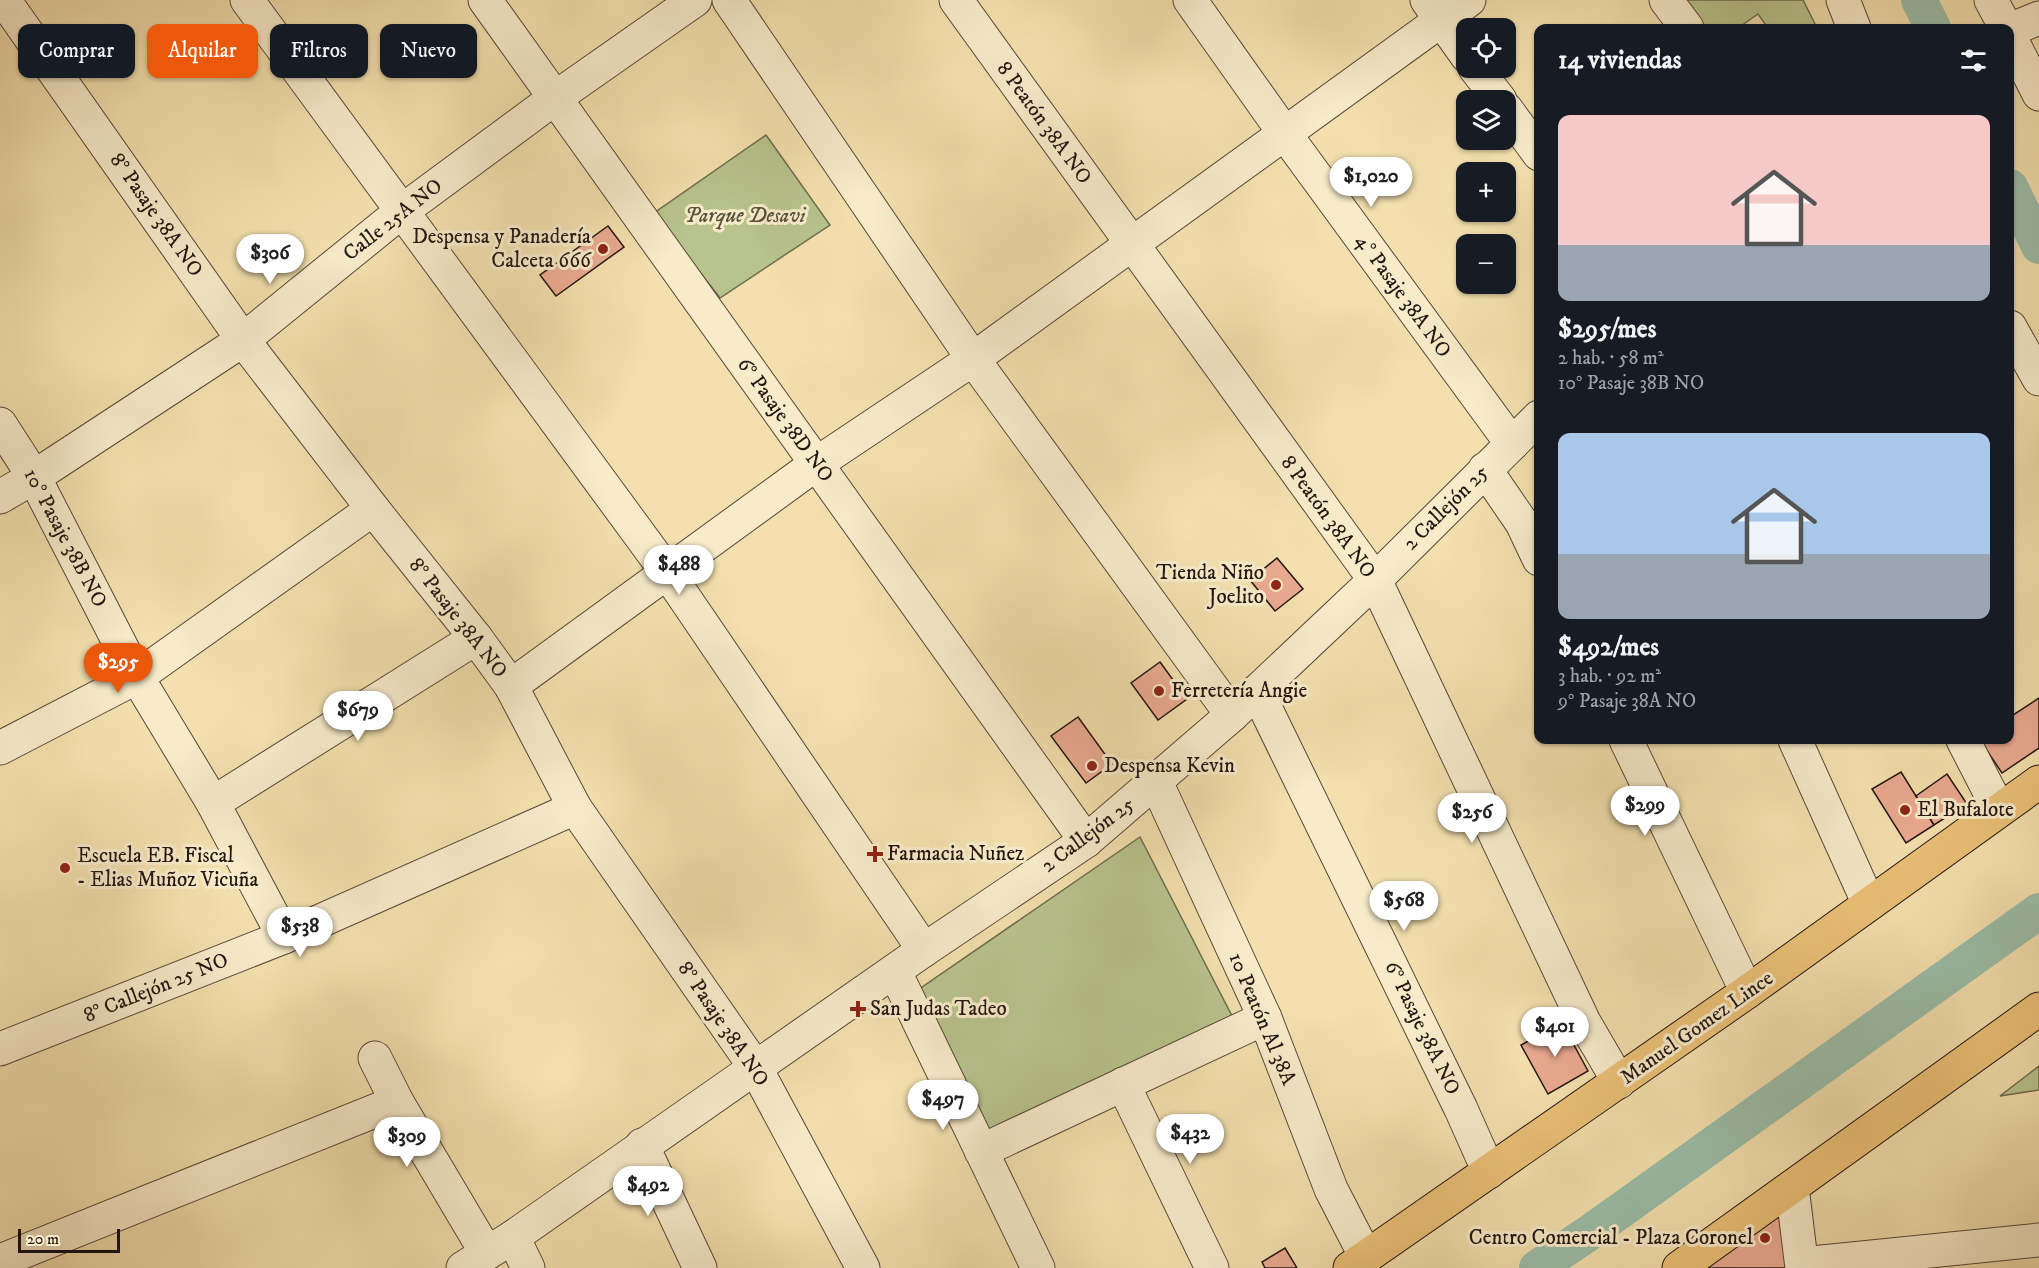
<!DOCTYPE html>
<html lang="es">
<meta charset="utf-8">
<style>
body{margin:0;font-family:"IM FELL DW Pica",serif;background:#20242c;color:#f1f3f6;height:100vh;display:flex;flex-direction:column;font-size:22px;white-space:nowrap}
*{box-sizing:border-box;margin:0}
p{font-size:20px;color:#9ea1a6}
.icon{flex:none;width:33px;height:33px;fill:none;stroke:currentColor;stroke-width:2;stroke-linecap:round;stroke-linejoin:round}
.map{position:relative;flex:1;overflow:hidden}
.panel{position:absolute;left:1534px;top:24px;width:480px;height:720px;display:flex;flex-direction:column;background:#171b24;border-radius:12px;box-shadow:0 2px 4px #0004}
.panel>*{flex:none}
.banner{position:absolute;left:18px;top:24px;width:570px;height:54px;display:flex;gap:12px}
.fabs{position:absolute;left:1456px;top:18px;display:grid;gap:12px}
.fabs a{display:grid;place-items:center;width:60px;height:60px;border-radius:12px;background:#171b24;box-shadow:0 2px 4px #0004;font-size:30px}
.scale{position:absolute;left:18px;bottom:15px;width:102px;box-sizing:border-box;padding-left:6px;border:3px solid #231611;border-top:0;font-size:16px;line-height:21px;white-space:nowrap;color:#231611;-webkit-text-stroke:4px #f7ebca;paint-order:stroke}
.price{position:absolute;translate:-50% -51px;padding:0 14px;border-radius:21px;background:#fff;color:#222;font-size:20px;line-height:39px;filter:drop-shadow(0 2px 3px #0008)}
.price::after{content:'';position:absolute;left:50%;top:36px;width:18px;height:14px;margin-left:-9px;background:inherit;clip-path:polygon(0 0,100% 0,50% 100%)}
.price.selected{background:#ea580c;color:#fff}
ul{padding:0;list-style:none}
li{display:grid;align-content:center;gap:12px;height:318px;padding:0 24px}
li span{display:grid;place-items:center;height:186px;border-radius:12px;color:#555}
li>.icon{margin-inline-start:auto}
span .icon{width:108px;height:108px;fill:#fffc;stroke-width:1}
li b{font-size:26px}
h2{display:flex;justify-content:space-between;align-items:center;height:72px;padding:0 24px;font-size:26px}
.chip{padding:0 21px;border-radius:12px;background:#171b24;box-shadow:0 2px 4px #0004;font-size:21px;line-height:54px}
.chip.selected{background:#ea580c;color:#fff}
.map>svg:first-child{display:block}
</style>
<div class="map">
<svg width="2039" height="1268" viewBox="0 0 2039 1268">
<rect width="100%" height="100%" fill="#f3e0ae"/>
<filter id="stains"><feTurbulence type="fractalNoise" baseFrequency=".00333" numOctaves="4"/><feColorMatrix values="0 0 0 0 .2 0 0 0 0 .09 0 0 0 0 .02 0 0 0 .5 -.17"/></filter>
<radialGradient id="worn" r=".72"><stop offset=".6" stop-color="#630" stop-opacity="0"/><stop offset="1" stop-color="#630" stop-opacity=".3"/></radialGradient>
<!-- green -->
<g fill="#b8c38d" stroke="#6e6c4f" stroke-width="1.5">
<polygon points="1672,0 1803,0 1817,28 1768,28 1758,14 1738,28 1693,28"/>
<polygon points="766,135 830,225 720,298 654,213"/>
<polygon points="1140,837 1232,1016 982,1136 912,994"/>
<polygon points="2039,1066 2039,1090 2000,1096"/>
</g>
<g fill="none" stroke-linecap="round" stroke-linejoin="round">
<!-- canal -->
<g stroke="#9bbda8" stroke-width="36">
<polyline points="1919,0 1933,28"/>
<polyline points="2010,187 2039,246"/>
<polyline points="1537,1268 1592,1231 2039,911"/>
</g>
</g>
<!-- building -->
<g fill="#eaaa91" stroke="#231611" stroke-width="1.5">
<polygon points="608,226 624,247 556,296 540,275"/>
<polygon points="1277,558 1303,589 1275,611 1250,580"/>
<polygon points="1160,662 1187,699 1158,720 1131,683"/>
<polygon points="2039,698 2039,748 2002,773 1980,740 2010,740 2010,717"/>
<polygon points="1078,717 1112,764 1086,783 1051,736"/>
<polygon points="1901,772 1934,825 1906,843 1872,789"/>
<polygon points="1947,774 1967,804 1934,825 1916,796"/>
<polygon points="1562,1023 1588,1071 1548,1094 1521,1045"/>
<polygon points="1783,1207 1790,1268 1703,1268"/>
<polygon points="1285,1248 1297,1268 1265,1268 1262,1262"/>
</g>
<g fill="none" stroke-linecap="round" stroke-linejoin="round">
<defs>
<g id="minor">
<polyline points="4,0 243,340 373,509 476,638 511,686 575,808 755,1067 863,1268"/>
<polyline points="247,0 667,572 924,950"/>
<polyline points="485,0 1086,841"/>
<polyline points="729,0 973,359 1232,715"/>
<polyline points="956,0 1375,580 1584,1022 1619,1082"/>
<polyline points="1190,0 1285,134 1512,444"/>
<polyline points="1427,0 1467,56"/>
<polyline points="1666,0 1687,28"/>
<polyline points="1843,0 1854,28"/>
<polyline points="1991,0 2006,28"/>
<polyline points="2010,30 2039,18"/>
<polyline points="2010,37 2039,94"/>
<polyline points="1475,68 1500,100"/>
<polyline points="1506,109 1539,154"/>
<polyline points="2010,327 2039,379"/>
<polyline points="0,424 34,477 137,677 213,803 284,937"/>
<polyline points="1485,469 1522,523 1539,559"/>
<polyline points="0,497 34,477 243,340 402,211 555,98 695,0"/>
<polyline points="511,686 816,464 973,359 1469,0"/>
<polyline points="1257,691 1461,1109 1489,1172"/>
<polyline points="1626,740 1747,992"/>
<polyline points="1795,740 1869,904"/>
<polyline points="1963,740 1999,810"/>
<polyline points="0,748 137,677 373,509"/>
<polyline points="1156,782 1265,1018 1331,1189 1366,1257"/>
<polyline points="213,803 476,638"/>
<polyline points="895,972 1038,1268"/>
<polyline points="0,1049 284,937 575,808"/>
<polyline points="375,1058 397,1102 486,1252"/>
<polyline points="1123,1084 1212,1268"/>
<polyline points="642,1145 700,1268"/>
<polyline points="981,1151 1265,1018"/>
<polyline points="1792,1187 1802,1268"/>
<polyline points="513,1237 528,1268"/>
<polyline points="0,1261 397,1102"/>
<polyline points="1802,1264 2039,1240"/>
<polyline points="463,1268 513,1237 924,950 1086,841 1232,715 1375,580 1539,417"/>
</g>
<g id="major">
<polyline points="1350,1268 1747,992 2039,782"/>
<polyline points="1679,1268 2039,1009"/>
</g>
</defs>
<!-- minor casing -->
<use href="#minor" stroke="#574838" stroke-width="35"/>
<!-- major casing -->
<use href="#major" stroke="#231611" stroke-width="35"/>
<!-- minor -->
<use href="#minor" stroke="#f7ebca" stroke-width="33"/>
<!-- major -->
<use href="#major" stroke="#eac077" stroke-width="33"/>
</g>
<!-- markers -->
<g fill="#8f2418" stroke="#f7ebca" stroke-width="2">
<circle cx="603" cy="249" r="6"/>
<circle cx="1276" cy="585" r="6"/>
<circle cx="1159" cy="691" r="6"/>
<circle cx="1092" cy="766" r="6"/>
<circle cx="1905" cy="810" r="6"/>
<path d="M872 845h6v6h6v6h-6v6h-6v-6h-6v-6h6z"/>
<circle cx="65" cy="868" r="6"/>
<path d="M855 1000h6v6h6v6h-6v6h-6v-6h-6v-6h6z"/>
<circle cx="1765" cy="1238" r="6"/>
</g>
<g text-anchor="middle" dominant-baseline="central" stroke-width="6" stroke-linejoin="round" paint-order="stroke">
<!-- street labels -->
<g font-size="21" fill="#231611" stroke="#f7ebca">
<text transform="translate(1044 123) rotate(54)">8 Peatón 38A NO</text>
<text transform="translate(156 215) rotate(55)">8° Pasaje 38A NO</text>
<text transform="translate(393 220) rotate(-38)">Calle 25A NO</text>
<text transform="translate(1403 296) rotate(54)">4° Pasaje 38A NO</text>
<text transform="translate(785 420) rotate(54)">6° Pasaje 38D NO</text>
<text transform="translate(1446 508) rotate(-45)">2 Callejón 25</text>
<text transform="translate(1328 517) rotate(54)">8 Peatón 38A NO</text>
<text transform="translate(65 538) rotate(62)">10° Pasaje 38B NO</text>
<text transform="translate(458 618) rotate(52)">8° Pasaje 38A NO</text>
<text transform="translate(1088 835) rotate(-37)">2 Callejón 25</text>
<text transform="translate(156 988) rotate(-22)">8° Callejón 25 NO</text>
<text transform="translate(1262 1019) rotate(67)">10 Peatón Al 38A</text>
<text transform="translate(723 1024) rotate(56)">8° Pasaje 38A NO</text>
<text transform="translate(1422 1028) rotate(64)">6° Pasaje 38A NO</text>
<text transform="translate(1697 1028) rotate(-35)">Manuel Gomez Lince</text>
</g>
<!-- park labels -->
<g font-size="21" font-style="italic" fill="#57533c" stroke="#f7ebca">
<text x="745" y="216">Parque Desavi</text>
</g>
<!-- poi labels -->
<g font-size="21" fill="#231611" stroke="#f7ebca" text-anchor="start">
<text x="591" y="237" text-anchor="end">Despensa y Panadería<tspan x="591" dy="24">Calceta 666</tspan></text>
<text x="1264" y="573" text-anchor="end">Tienda Niño<tspan x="1264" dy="24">Joelito</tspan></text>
<text x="1171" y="691">Ferretería Angie</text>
<text x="1104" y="766">Despensa Kevin</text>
<text x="1917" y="810">El Bufalote</text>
<text x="887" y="854">Farmacia Nuñez</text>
<text x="77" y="856">Escuela EB. Fiscal<tspan x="77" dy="24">- Elias Muñoz Vicuña</tspan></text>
<text x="870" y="1009">San Judas Tadeo</text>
<text x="1753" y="1238" text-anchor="end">Centro Comercial - Plaza Coronel</text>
</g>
</g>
<rect width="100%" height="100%" filter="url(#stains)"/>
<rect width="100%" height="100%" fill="url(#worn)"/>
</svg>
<div class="fabs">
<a><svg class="icon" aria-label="locate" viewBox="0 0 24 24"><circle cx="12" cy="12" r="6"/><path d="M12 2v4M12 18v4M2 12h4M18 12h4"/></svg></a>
<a><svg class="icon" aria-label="layers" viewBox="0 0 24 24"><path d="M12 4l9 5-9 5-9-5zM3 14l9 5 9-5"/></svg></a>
<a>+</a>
<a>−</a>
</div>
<div class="scale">20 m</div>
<b class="price" style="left:1371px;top:208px">$1,020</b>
<b class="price" style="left:270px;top:285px">$306</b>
<b class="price" style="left:679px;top:596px">$488</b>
<b class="price selected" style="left:118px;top:694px">$295</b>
<b class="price" style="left:358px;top:742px">$679</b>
<b class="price" style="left:1645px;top:837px">$299</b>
<b class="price" style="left:1472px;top:844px">$256</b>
<b class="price" style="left:1404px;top:932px">$568</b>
<b class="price" style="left:300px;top:958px">$538</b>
<b class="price" style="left:1555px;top:1058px">$401</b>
<b class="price" style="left:943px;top:1131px">$497</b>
<b class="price" style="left:1190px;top:1165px">$432</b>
<b class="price" style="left:407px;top:1168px">$309</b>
<b class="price" style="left:648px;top:1217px">$492</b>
<div class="banner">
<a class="chip">Comprar</a>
<a class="chip selected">Alquilar</a>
<a class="chip">Filtros</a>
<a class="chip">Nuevo</a>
</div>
<section class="panel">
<h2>14 viviendas<svg class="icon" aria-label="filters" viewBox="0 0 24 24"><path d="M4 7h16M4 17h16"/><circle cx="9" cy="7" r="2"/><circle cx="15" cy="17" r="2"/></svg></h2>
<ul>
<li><span style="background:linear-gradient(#f6c9c9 70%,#9aa5b1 0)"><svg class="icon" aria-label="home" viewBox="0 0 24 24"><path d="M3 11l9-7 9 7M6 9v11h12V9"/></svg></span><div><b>$295/mes</b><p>2 hab. · 58 m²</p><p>10° Pasaje 38B NO</p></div></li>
<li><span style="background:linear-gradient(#a9c7e8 65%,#9aa5b1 0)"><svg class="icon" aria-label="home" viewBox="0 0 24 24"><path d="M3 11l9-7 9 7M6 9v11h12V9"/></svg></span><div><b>$492/mes</b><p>3 hab. · 92 m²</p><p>9° Pasaje 38A NO</p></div></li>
</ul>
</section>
</div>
